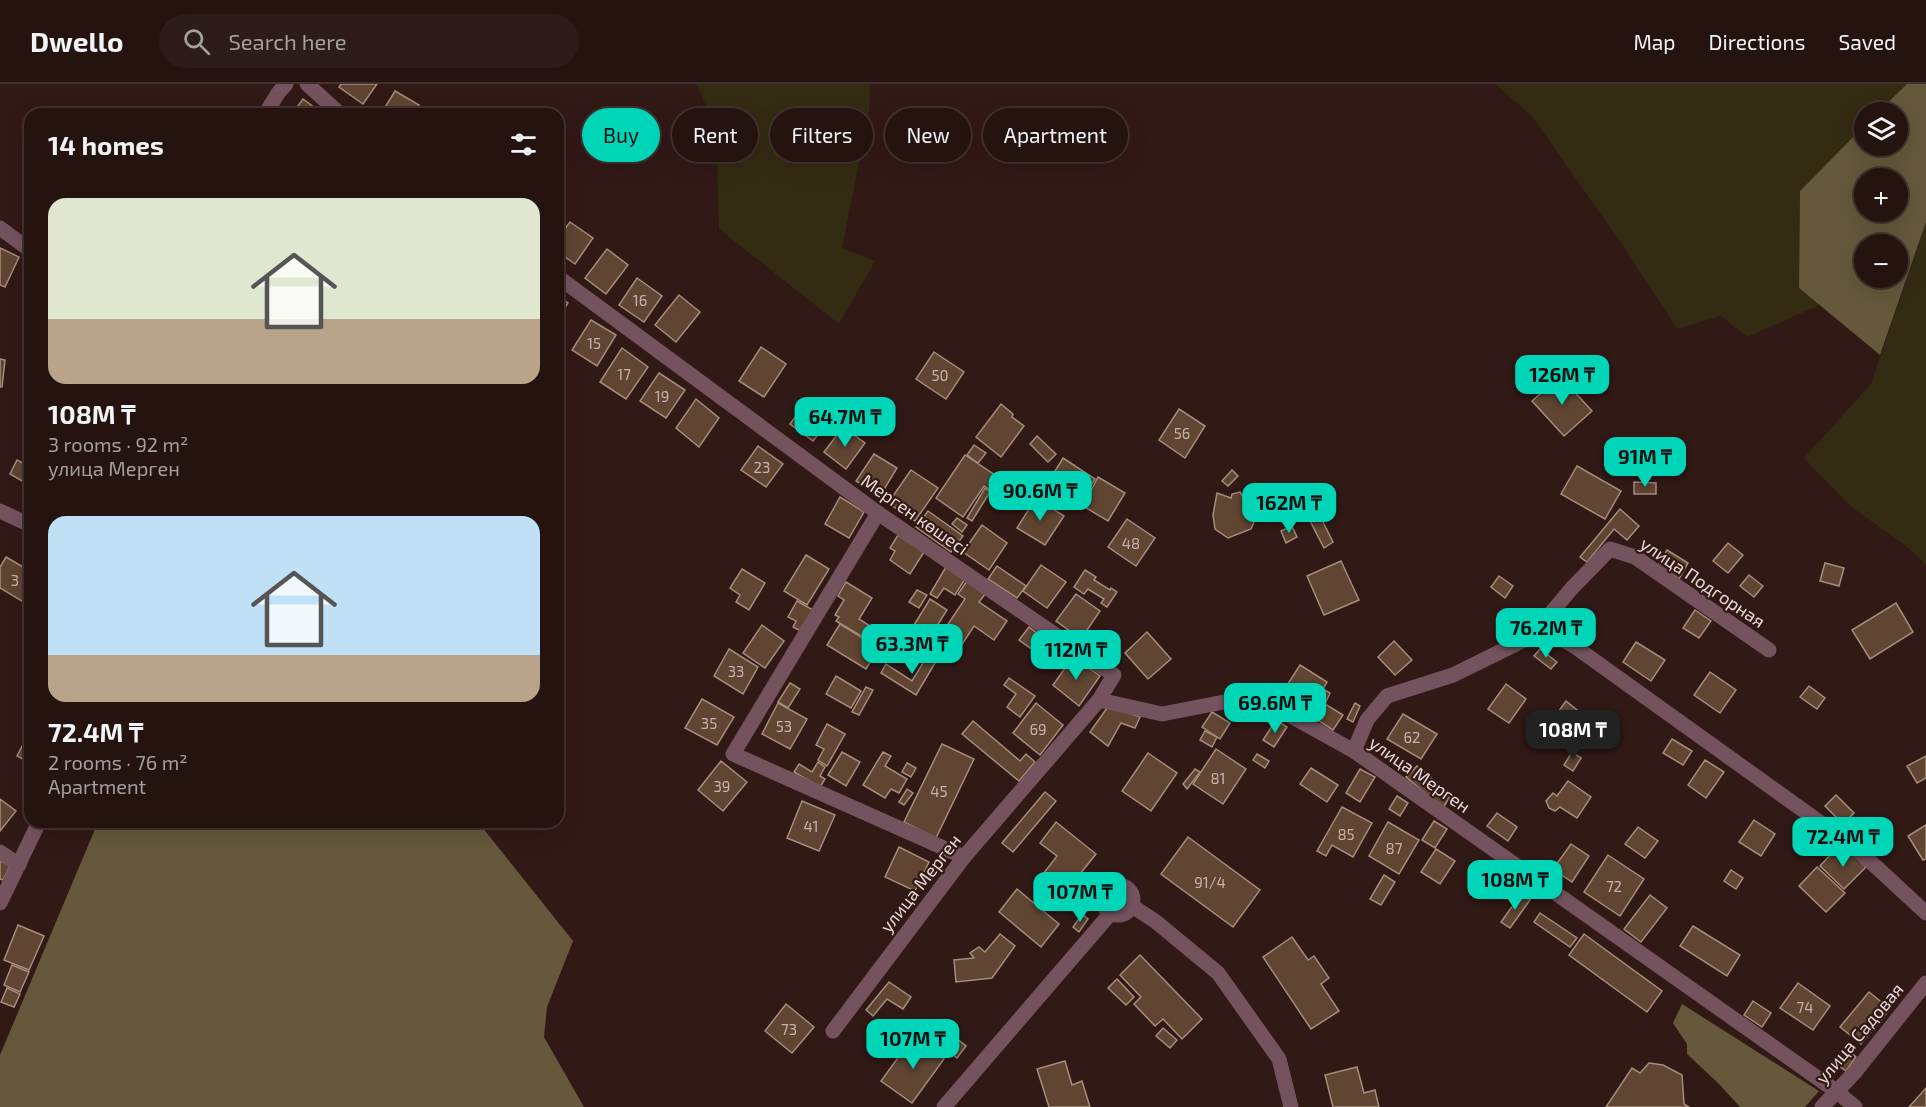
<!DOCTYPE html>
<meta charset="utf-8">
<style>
body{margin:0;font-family:"Exo 2",sans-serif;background:#2d1c19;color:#f1f3f6;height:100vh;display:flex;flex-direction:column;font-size:22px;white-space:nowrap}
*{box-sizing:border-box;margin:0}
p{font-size:20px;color:#a39e9f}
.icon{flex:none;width:33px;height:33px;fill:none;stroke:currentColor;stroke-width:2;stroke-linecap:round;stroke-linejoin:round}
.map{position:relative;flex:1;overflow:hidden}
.details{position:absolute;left:24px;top:24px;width:540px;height:720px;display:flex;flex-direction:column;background:#251310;border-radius:18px;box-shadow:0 6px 24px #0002,0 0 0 2px #423230}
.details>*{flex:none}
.hud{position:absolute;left:582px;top:24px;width:570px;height:54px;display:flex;gap:12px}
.buttons{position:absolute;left:1854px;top:18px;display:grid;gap:12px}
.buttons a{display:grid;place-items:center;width:54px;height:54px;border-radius:50%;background:#251310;box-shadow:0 6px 24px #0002,0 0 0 2px #423230;font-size:30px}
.price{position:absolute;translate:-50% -51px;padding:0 14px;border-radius:12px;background:#00d5b7;color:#111;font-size:20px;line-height:39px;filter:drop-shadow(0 2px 3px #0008)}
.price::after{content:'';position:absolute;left:50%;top:36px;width:18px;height:14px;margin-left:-9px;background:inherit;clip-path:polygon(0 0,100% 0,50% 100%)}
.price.active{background:#222;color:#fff}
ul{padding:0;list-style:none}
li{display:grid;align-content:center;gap:12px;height:318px;padding:0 24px}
li span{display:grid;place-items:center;height:186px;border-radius:18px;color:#555}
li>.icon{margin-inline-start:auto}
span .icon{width:108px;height:108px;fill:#fffc;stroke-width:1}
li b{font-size:26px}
h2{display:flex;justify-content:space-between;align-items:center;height:72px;padding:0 24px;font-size:26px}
.pill{padding:0 21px;border-radius:27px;background:#251310;box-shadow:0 6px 24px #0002,0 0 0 2px #423230;font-size:21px;line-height:54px}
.pill.active{background:#00d5b7;color:#111}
header{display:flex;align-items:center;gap:36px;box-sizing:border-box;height:84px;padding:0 30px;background:#251310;border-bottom:2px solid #423230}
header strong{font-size:28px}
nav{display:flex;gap:33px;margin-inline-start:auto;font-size:21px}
.search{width:420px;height:54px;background:#2d1c19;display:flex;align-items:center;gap:15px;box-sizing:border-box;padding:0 21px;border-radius:33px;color:#a39e9f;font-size:22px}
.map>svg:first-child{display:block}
</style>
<header>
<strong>Dwello</strong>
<div class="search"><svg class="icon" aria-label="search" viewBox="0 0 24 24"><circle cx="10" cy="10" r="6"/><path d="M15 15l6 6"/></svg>Search here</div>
<nav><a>Map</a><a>Directions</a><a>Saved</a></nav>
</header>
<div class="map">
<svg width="1926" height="1023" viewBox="0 0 1926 1023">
<rect width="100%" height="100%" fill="#311916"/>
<!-- green -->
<g fill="#342b13">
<polygon points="696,0 870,0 869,30 842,164 875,177 839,240 719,145 716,43"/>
<polygon points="1495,0 1907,0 1878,28 1864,28 1864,42 1800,107 1799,204 1820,221 1747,253 1721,232 1677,245 1626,166 1532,32"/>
<polygon points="1926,138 1926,481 1906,462 1850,422 1804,374 1871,300"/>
</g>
<!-- forest -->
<g fill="#65583b" fill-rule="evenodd">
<path d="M1907,0H1926V138L1880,271L1799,204L1800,107L1864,42V62H1898V28H1878ZM1898,94V128H1864V94ZM1864,160H1898V194H1864Z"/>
<polygon points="98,738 478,738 573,857 547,923 544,953 584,1023 0,1023 0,971"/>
<polygon points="1682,920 1819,1007 1805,1023 1740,1023 1719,1000 1687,970 1687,960 1673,939"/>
</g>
<!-- building -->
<g fill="#5f4532" stroke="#a58c7b" stroke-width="1.5">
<polygon points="341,0 377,0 363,20 339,3"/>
<polygon points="395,7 419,21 414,30 381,30"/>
<polygon points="303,15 323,30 292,30"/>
<polygon points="570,138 593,154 575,180 558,168 558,154"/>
<polygon points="0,164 19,173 5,203 0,201"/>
<polygon points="607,165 628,181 606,210 585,194"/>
<polygon points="637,194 662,212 644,238 619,221"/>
<polygon points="679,211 700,228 676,258 655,241"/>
<polygon points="558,212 568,219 558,234"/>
<polygon points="591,236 616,251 597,282 572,266"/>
<polygon points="761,263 786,280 764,313 739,297"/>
<polygon points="622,264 648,283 626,315 600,298"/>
<polygon points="934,268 964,288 946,315 916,295"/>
<polygon points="0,275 5,276 2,303 0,303"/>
<polygon points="659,289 685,306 666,334 640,317"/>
<polygon points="1560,292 1592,327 1564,352 1532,317"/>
<polygon points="809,314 833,332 813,357 790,340"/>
<polygon points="696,315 719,334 699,363 676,344"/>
<polygon points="1001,320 1013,330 1012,333 1024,342 1001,373 976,353"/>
<polygon points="1179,325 1205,342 1185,374 1159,356"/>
<polygon points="843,343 865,359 846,385 824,368"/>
<polygon points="1037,352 1056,370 1048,378 1030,360"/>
<polygon points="974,361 986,369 978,379 967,371"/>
<polygon points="758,362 783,380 766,403 741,386"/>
<polygon points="874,370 897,384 880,412 856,397"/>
<polygon points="965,371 1004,397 996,410 984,402 963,433 936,414"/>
<polygon points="1063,374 1095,395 1085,411 1070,401 1056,423 1039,413"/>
<polygon points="17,376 30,383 29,401 10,390"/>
<polygon points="1577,382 1621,407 1605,435 1561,410"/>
<polygon points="911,386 938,404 915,437 888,419"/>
<polygon points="1232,386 1238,392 1228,402 1222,397"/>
<polygon points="1098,393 1125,409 1108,437 1083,422"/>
<polygon points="1634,398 1656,399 1656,410 1634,410"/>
<polygon points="985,404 990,408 972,437 967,434"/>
<polygon points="1240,408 1245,416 1258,417 1260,424 1251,445 1228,454 1215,445 1213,431 1217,409 1231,414 1232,410"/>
<polygon points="840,413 864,428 849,454 825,440"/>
<polygon points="1036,414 1064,432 1045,461 1017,444"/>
<polygon points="1620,425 1639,442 1627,456 1614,445 1587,478 1580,473"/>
<polygon points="928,427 963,452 951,468 916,443"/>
<polygon points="1319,430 1333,458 1324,464 1309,435"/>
<polygon points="957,434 967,441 962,448 952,440"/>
<polygon points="1127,435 1155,454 1136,482 1108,463"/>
<polygon points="982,441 1007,459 989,486 963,468"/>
<polygon points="1292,442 1297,453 1286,459 1281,447"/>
<polygon points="898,451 924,468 910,490 890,476 895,467 890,464"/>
<polygon points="1728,459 1743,471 1728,489 1713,477"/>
<polygon points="1667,466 1688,479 1679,495 1658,482"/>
<polygon points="806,471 829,485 807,521 784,507"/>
<polygon points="6,473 30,487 30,522 0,504 0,483"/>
<polygon points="1341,477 1359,516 1324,531 1307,492"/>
<polygon points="1825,479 1844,484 1839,502 1820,497"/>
<polygon points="1041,481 1066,498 1047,524 1023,507"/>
<polygon points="997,482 1026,502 1017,514 988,495"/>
<polygon points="946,483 965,495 955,511 944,504 937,514 930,510"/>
<polygon points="742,485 765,499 749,526 736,518 740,511 730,504"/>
<polygon points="1085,486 1096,493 1094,496 1110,506 1111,504 1117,508 1107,523 1101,519 1104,515 1088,505 1084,510 1074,503"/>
<polygon points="1749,491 1763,502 1754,513 1740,502"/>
<polygon points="1499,492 1513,502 1505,514 1491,503"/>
<polygon points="967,497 986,509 979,518 1007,537 994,556 974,542 961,562 942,549 965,515 958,510"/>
<polygon points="846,498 872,514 859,535 870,542 863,553 836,537 839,533 835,531 844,516 838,512"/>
<polygon points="917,506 927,511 919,524 909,518"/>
<polygon points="1076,510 1100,527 1081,555 1056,537"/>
<polygon points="930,515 947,526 927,558 922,555 918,561 906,554"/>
<polygon points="797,517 813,526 801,547 793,543 796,537 788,533"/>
<polygon points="1896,519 1913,548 1870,575 1852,546"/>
<polygon points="1695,526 1711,537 1699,554 1683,544"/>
<polygon points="840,540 879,564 866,585 827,561"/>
<polygon points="762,541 784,557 765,584 743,569"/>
<polygon points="1029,543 1049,558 1040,571 1019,556"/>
<polygon points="1147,548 1171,575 1148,595 1125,569"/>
<polygon points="1394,557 1412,576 1395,591 1378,573"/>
<polygon points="1636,558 1665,576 1651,597 1623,578"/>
<polygon points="729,565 758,583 743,610 714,592"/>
<polygon points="1540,565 1557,578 1551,585 1534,572"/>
<polygon points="929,569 938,574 916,611 881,589 886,580 912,597"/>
<polygon points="1073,573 1100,592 1079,622 1053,601"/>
<polygon points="1300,581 1327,598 1323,605 1330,609 1325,620 1343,631 1333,646 1305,628 1308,621 1284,606"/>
<polygon points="1710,588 1736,606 1720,629 1694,611"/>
<polygon points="836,592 861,607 851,624 826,610"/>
<polygon points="1009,594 1035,612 1020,633 1007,623 1016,610 1004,601"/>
<polygon points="790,599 800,605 788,624 778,618"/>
<polygon points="1506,600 1526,615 1509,639 1488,625"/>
<polygon points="1809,602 1825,614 1817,625 1800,613"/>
<polygon points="866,603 873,606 859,631 852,628"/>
<polygon points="702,615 734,633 717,661 685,644"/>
<polygon points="1566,617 1577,626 1569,637 1558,628"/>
<polygon points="778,619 807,635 790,665 762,650"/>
<polygon points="1036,619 1063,641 1040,671 1013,649"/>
<polygon points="1355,619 1360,622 1353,638 1347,635"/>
<polygon points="1107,624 1114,624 1140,633 1135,644 1121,639 1108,662 1090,648"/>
<polygon points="1212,628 1230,639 1220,655 1202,643"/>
<polygon points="1403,630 1437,650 1421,675 1387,655"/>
<polygon points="1276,636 1287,643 1274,663 1263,656"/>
<polygon points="973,637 1020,677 1026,670 1035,678 1019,697 962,650"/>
<polygon points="1598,639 1607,646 1602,654 1592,647"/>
<polygon points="827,640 845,650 827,682 818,676 824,665 816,661"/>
<polygon points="30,647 30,679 17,672"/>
<polygon points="1205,647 1217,653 1212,663 1200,656"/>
<polygon points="1672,655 1692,667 1683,681 1663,669"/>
<polygon points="942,660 974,675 936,754 904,738"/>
<polygon points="1216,665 1246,685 1223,720 1193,700"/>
<polygon points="842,668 860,678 846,702 828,691"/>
<polygon points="883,668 891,672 885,682 907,695 899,709 891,705 885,714 863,701"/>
<polygon points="1572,668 1581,674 1573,687 1564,681"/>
<polygon points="1148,669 1177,689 1151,727 1122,707"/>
<polygon points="1257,670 1269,677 1265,684 1253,676"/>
<polygon points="1926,672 1926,694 1917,699 1907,682"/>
<polygon points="1705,676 1724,688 1706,714 1688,701"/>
<polygon points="721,677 747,698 723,727 698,706"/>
<polygon points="818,678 825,683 820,692 825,695 820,703 794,688 799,680 812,688"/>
<polygon points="907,679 916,684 911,693 902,688"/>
<polygon points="1417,682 1451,711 1443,724 1406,693"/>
<polygon points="1311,684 1338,701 1327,718 1300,700"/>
<polygon points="1195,685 1200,688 1187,705 1183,700"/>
<polygon points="1360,685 1375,693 1360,718 1346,709"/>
<polygon points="1568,697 1591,713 1577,734 1560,723 1555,727 1549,724 1546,717 1553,709 1557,712"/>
<polygon points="907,705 913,709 904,721 899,718"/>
<polygon points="1045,708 1056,717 1013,768 1002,759"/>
<polygon points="1836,711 1854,729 1843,740 1825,722"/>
<polygon points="1397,712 1408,719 1400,732 1389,725"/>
<polygon points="0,715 16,727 0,747"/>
<polygon points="802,717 835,731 819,767 787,754"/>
<polygon points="1342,723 1372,739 1353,773 1332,761 1326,772 1317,767"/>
<polygon points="1497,729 1517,743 1508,757 1487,742"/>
<polygon points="1754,736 1775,750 1761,772 1739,758"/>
<polygon points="1434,737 1447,745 1435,764 1422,756"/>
<polygon points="1056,738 1096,770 1063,811 1040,794 1057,772 1040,759"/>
<polygon points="1388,738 1419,756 1399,790 1369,772"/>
<polygon points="1926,741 1926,775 1923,776 1908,752"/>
<polygon points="1638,743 1658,757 1645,774 1625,760"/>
<polygon points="1188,753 1260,806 1233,843 1161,790"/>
<polygon points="1571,760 1589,772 1572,798 1553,785"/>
<polygon points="899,763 929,778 915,807 885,793"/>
<polygon points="1436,765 1455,777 1440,800 1421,788"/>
<polygon points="1835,766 1844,773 1850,767 1866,783 1844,805 1820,782"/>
<polygon points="1608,771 1644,795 1620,832 1584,808"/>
<polygon points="0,777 10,782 3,796 0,795"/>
<polygon points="1817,783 1845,809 1826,828 1799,802"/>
<polygon points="1731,786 1743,794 1736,805 1724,797"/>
<polygon points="1384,791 1395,798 1381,821 1370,815"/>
<polygon points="1017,805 1059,840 1041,863 999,828"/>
<polygon points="1521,810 1530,816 1510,844 1501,838"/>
<polygon points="1650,811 1667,824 1641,858 1624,845"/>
<polygon points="1540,829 1577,854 1570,863 1534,838"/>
<polygon points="1082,830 1088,835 1079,848 1073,843"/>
<polygon points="18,841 44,852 29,886 4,876"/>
<polygon points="1693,842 1740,871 1727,892 1680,862"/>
<polygon points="1000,850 1015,862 992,894 956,898 954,876 974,874 970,869 979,863 985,868"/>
<polygon points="1584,850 1662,907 1647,928 1569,871"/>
<polygon points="1292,853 1308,876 1314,872 1329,894 1321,900 1339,927 1311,945 1263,873"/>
<polygon points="1140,871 1202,935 1182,955 1163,935 1155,942 1134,920 1141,913 1120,891"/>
<polygon points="12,881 29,888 20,908 4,901"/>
<polygon points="1117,895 1134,913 1126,921 1108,904"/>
<polygon points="889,898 911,913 903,925 887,915 873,932 866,926"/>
<polygon points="1798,899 1830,922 1813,946 1780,924"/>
<polygon points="7,904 20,910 14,923 1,918"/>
<polygon points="1869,908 1890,925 1861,960 1840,943"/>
<polygon points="1753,917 1771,929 1762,943 1744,931"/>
<polygon points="786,920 814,943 792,969 765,947"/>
<polygon points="934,937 966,962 957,974 924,949"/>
<polygon points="1163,944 1177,956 1170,964 1156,952"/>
<polygon points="913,953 944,975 912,1019 881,997"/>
<polygon points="1844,963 1856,973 1846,987 1833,978"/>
<polygon points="1065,977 1072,1001 1082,997 1090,1023 1049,1023 1037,985"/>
<polygon points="1649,979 1663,981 1682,991 1684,1020 1689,1023 1606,1023 1632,984 1640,989"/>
<polygon points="1357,983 1364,1009 1375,1006 1379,1023 1333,1023 1325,991"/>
<polygon points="1926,1004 1926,1023 1909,1023"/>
</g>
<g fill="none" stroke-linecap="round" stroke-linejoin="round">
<!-- street -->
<g stroke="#74535f" stroke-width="15">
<polyline points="307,0 340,30"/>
<polyline points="265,30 279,8 286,0"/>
<polyline points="0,144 30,166"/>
<polyline points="558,193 878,429 1114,591 1099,616 964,773 833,947"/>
<polyline points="0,427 30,441"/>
<polyline points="878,429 733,670 964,773"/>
<polyline points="1540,542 1574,562 1857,765 1926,829"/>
<polyline points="1099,616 1162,630 1255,612 1354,667 1836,1007 1855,1023"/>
<polyline points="1354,667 1367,636 1387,612 1453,591 1524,556 1540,542 1572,504 1610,465 1635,473 1769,566"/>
<polyline points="0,768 19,781"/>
<circle cx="1118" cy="816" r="15"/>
<polyline points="0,819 39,738"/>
<polyline points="1132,822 1155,837 1218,889 1279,975 1291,1023"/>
<polyline points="944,1023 1110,830"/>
<polyline points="1822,1023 1855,988 1926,899"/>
</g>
</g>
<g text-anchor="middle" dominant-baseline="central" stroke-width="4.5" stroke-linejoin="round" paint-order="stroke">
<!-- number labels -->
<g font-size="15" fill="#c7b3ad">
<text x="640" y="216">16</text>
<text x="594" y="259">15</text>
<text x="624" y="290">17</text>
<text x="940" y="291">50</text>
<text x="662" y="312">19</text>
<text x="1182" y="349">56</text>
<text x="762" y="383">23</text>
<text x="1131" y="459">48</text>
<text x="15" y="496">3</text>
<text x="736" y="587">33</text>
<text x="709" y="639">35</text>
<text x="784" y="642">53</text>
<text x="1038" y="645">69</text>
<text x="1412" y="653">62</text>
<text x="1218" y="694">81</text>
<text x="722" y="702">39</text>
<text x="939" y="707">45</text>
<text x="811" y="742">41</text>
<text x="1346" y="750">85</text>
<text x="1394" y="764">87</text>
<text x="1210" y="798">91/4</text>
<text x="1614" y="802">72</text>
<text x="1805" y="923">74</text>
<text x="789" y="945">73</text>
</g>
<!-- street labels -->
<g font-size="18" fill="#ead8d6" stroke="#311916">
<text transform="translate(915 430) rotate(35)">Мерген көшесі</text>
<text transform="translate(1703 498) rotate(34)">улица Подгорная</text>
<text transform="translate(1420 690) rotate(35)">улица Мерген</text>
<text transform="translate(920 799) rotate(-52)">улица Мерген</text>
<text transform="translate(1859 949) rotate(-50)">улица Садовая</text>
</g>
</g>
</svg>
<div class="buttons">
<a><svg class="icon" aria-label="layers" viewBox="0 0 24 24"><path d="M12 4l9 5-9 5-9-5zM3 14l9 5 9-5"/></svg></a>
<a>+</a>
<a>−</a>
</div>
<b class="price" style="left:1562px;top:322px">126M ₸</b>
<b class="price" style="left:845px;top:364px">64.7M ₸</b>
<b class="price" style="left:1645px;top:404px">91M ₸</b>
<b class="price" style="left:1040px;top:438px">90.6M ₸</b>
<b class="price" style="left:1289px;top:450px">162M ₸</b>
<b class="price" style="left:1546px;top:575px">76.2M ₸</b>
<b class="price" style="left:912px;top:591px">63.3M ₸</b>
<b class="price" style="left:1076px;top:597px">112M ₸</b>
<b class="price" style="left:1275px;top:650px">69.6M ₸</b>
<b class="price active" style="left:1573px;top:677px">108M ₸</b>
<b class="price" style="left:1843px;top:784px">72.4M ₸</b>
<b class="price" style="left:1515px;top:827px">108M ₸</b>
<b class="price" style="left:1080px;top:839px">107M ₸</b>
<b class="price" style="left:913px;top:986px">107M ₸</b>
<div class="hud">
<a class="pill active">Buy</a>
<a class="pill">Rent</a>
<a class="pill">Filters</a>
<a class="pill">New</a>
<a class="pill">Apartment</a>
</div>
<section class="details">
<h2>14 homes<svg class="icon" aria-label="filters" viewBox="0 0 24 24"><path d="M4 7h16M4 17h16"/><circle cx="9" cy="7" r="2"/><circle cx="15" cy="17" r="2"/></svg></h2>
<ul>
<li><span style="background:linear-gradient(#dfe7d0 65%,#b9a48a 0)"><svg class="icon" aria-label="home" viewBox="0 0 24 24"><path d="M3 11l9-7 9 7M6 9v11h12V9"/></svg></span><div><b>108M ₸</b><p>3 rooms · 92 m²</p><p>улица Мерген</p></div></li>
<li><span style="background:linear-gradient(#bfe0f5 75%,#b9a48a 0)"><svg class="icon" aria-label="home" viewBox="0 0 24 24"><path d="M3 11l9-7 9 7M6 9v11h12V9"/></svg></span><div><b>72.4M ₸</b><p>2 rooms · 76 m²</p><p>Apartment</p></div></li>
</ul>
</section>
</div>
